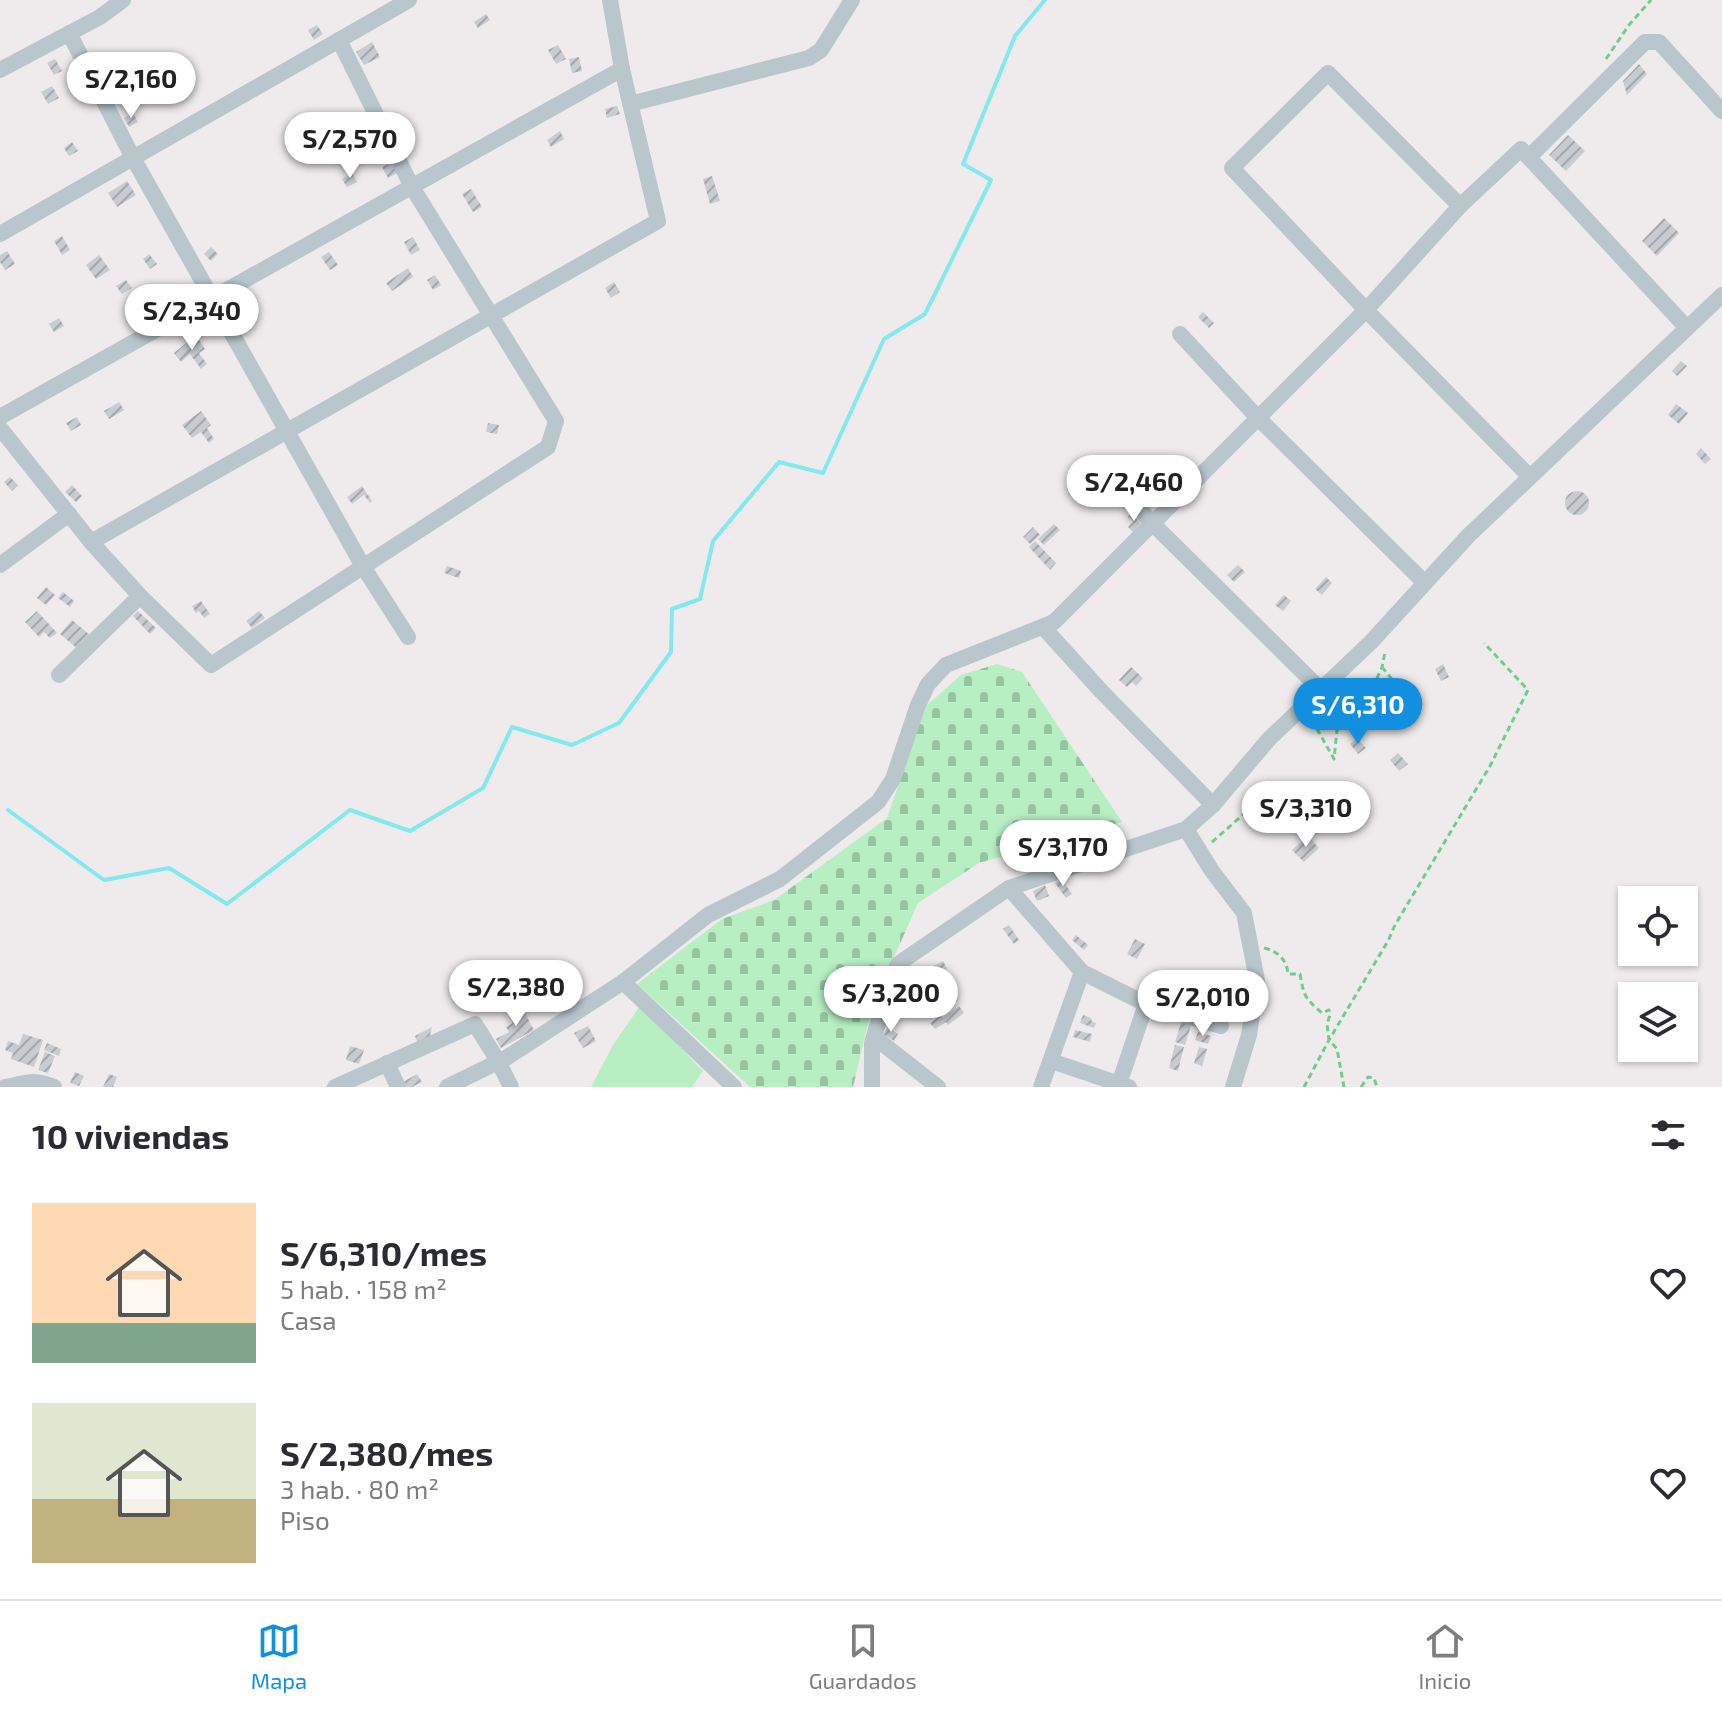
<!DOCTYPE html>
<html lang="es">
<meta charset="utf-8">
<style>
body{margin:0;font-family:"Exo 2",sans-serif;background:#f2f2f3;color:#2b2b33;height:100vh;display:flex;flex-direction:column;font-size:30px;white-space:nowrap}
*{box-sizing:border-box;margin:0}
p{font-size:26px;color:#7c7c81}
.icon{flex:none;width:44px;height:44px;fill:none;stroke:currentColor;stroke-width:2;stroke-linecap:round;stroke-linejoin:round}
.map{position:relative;height:1087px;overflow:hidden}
.panel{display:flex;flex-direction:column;background:#fff;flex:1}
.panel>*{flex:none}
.controls{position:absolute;left:1618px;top:886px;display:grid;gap:16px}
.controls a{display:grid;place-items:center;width:80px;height:80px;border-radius:0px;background:#fff;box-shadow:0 2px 6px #0004;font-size:40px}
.price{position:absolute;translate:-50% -68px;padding:0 18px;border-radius:28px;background:#fff;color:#222;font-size:26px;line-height:52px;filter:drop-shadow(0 2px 4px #0008)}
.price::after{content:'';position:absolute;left:50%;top:48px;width:24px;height:18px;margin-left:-12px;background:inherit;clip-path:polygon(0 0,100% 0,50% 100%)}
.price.active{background:#138fe0;color:#fff}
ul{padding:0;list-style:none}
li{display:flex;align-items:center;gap:24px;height:200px;padding:0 32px}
li span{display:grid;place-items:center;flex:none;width:224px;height:160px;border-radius:0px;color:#555}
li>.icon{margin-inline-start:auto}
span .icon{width:96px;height:96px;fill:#fffc;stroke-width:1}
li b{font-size:34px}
h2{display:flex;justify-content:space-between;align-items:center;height:96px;padding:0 32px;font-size:34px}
.dock{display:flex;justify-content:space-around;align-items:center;height:112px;border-top:2px solid #e1e1e2;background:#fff;font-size:22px;color:#7c7c81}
.dock a{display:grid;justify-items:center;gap:4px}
.dock .active{color:#138fe0}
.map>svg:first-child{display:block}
</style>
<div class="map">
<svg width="1722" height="1087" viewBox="0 0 1722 1087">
<defs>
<pattern id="cemetery-stones" width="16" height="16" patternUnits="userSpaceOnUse" patternTransform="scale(2)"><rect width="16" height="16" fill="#b7efc3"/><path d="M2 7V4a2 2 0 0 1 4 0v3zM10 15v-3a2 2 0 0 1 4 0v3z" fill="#96c4a1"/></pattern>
<pattern id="building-hatch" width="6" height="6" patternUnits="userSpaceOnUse" patternTransform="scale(2)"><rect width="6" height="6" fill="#c8ccd1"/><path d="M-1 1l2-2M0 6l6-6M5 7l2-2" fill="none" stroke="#a4a8ad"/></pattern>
</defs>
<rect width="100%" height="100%" fill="#efebec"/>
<!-- cemetery -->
<polygon fill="url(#cemetery-stones)" points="997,664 1022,672 1122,822 979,863 918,903 872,1007 853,1087 750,1087 637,984 722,919 774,900 887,818 926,706 961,675"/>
<!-- garden -->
<polygon fill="#b7efc3" points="640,1006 703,1071 692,1087 591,1087 613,1045"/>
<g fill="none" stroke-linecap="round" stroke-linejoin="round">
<!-- stream -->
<polyline stroke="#82e9ee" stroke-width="4" points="8,810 104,880 169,868 227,904 350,810 410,831 483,788 512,727 572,745 619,723 671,652 672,609 700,599 713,541 779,462 823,473 884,339 925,314 991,180 963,164 1015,36 1045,0"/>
</g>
<!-- building -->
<g fill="url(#building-hatch)">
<polygon points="486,14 490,20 478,28 474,22"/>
<polygon points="317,25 323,34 314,40 308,30"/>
<polygon points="372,42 380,57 364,65 356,52"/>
<polygon points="558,45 566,59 556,64 548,50"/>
<polygon points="579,57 582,71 572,73 569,59"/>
<polygon points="55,59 62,71 54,75 47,63"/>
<polygon points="1639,64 1647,74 1627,95 1623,81"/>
<polygon points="52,86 59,98 48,104 41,92"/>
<polygon points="617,106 620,114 607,118 605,109"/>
<polygon points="133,113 138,122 129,127 124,118"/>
<polygon points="560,131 564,139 551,147 547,140"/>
<polygon points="1568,135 1585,151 1566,171 1549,155"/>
<polygon points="72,142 78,151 69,156 64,148"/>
<polygon points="391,163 397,173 388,178 382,167"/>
<polygon points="352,173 357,182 347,187 342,179"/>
<polygon points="712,176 720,201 710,204 703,179"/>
<polygon points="127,181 136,195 117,207 108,193"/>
<polygon points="471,189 482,207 473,212 462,194"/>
<polygon points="1664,218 1679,233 1657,256 1642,241"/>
<polygon points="62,236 70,250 62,255 54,241"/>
<polygon points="413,237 420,250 411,255 404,242"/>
<polygon points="211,247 218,254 211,261 204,254"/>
<polygon points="7,251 15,264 5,270 0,262 0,255"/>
<polygon points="329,252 338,265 330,270 321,257"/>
<polygon points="149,254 157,264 150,269 143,259"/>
<polygon points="99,255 110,270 96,279 86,265"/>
<polygon points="408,268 413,277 392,291 386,283"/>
<polygon points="435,275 441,285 433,290 427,280"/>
<polygon points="126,280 132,288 122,294 116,286"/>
<polygon points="614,282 620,292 611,298 605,288"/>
<polygon points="1203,312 1214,323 1209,328 1198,317"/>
<polygon points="59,318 64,326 54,332 49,324"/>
<polygon points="196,335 205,349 199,353 207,364 201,369 190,354 181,362 174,353"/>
<polygon points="1681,361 1687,366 1677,376 1672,371"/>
<polygon points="119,402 124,410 109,419 104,411"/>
<polygon points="1676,404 1688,413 1679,424 1668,415"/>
<polygon points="201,411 211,425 207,428 214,439 209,443 201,432 192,438 182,425"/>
<polygon points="77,417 81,425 71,431 66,423"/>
<polygon points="488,423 499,425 497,434 486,432"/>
<polygon points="1701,448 1711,459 1705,464 1696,454"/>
<polygon points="10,477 18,485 12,491 4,482"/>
<polygon points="72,485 82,496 76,502 65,492"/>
<polygon points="362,486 372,501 370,503 364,495 352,504 347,497"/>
<circle cx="1577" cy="503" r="12"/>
<polygon points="1131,513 1141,523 1133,532 1128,527 1133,522 1128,517"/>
<polygon points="1054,524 1060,530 1044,545 1038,539"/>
<polygon points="1033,527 1040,535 1030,544 1023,537"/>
<polygon points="1035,541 1056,563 1050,570 1029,547"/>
<polygon points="1238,565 1245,572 1234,582 1227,575"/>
<polygon points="447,566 461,571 459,578 444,573"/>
<polygon points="1326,577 1332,583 1322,595 1315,589"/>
<polygon points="46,587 55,595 46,605 37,598"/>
<polygon points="63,592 74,601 70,607 58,598"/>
<polygon points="1284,595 1291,601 1283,611 1275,605"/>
<polygon points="201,601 210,614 204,618 199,611 196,613 192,606"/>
<polygon points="37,611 57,633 50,638 44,632 39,637 25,622"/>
<polygon points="138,611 156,628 150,634 133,616"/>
<polygon points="259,611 265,618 252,628 246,621"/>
<polygon points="72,620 91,636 79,650 60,634"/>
<polygon points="1443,664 1449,677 1441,681 1435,669"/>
<polygon points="1131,667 1143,678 1136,686 1132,682 1127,687 1119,680"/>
<polygon points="1357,738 1366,748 1358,754 1350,744"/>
<polygon points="1398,753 1408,764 1399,771 1390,760"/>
<polygon points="1270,799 1279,809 1265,821 1256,811"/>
<polygon points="1343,806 1351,815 1344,821 1336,811"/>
<polygon points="1308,836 1319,848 1304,862 1292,850"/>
<polygon points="1061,878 1072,894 1066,898 1055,883"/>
<polygon points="1045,885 1049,896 1037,901 1033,891"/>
<polygon points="1009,925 1019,940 1014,944 1003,929"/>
<polygon points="1076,935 1088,945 1084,950 1072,940"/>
<polygon points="1135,939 1145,944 1137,959 1127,954"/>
<polygon points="943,961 947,969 935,975 940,984 931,989 923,971"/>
<polygon points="1198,980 1208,985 1202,997 1192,993"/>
<polygon points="521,1006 534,1030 501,1048 496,1039 509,1032 506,1027 513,1023 508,1013"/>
<polygon points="959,1006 964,1013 948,1025 946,1022 935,1029 930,1023 941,1015 943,1018"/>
<polygon points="1083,1015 1091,1018 1092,1022 1096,1023 1094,1028 1080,1023"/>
<polygon points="1183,1016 1193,1019 1185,1045 1175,1042"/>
<polygon points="588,1026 596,1041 583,1048 574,1033"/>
<polygon points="432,1027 429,1039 418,1044 415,1036"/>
<polygon points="888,1027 898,1034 894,1041 883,1034"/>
<polygon points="1075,1030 1092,1034 1090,1042 1073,1037"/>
<polygon points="1198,1032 1211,1036 1208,1044 1195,1040"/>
<polygon points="23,1034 43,1040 34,1067 11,1059 13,1053 5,1050 8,1041 19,1045"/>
<polygon points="47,1043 61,1049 59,1056 44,1050"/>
<polygon points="1175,1045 1184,1047 1178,1071 1169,1068"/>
<polygon points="350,1046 364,1050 359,1064 346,1060"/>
<polygon points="1199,1047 1207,1049 1202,1066 1194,1063"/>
<polygon points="45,1052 55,1056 48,1073 38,1070"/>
<polygon points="75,1072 84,1076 79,1086 70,1083"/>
<polygon points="109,1074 117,1077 113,1087 103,1087"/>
<polygon points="417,1074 422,1082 412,1087 406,1087 403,1082"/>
</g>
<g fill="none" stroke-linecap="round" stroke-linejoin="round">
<!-- path -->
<g stroke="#6ece8f" stroke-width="3" stroke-dasharray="6 4" stroke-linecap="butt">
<polyline points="1606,59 1629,25 1651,0"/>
<polyline points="1382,667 1411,703"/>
<polyline points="1312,720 1334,759 1337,730 1367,701 1382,667 1385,652"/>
<polyline points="1212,842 1245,813"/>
<path d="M1264,948C1278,951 1287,960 1288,974H1300C1304,997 1305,998 1322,1013L1329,1010L1330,1015L1327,1024L1329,1040L1337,1049L1344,1087"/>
<polyline points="1304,1087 1329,1040 1388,941 1395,925 1490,766 1528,690 1484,643"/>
<polyline points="1361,1087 1368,1077 1374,1078 1377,1087"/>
</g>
<!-- minor -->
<g stroke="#b9c6cc" stroke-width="16">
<polyline points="69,33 133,158 364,568 408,637"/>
<polyline points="0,70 100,17 123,0"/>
<polyline points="630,104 809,58 821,50 852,0"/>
<polyline points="1529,157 1645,42 1659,42 1722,111"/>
<polyline points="1460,206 1328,73 1232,168 1366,310 1530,477"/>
<polyline points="0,234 409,0"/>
<polyline points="1180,334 1258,418 1425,583"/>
<polyline points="0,417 622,69"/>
<polyline points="0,428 91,542 140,596 211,665 548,447 556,421 412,187 339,40"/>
<polyline points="1113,479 1153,524 1321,690"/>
<polyline points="91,542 658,221 622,69 610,0"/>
<polyline points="0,565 69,514"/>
<polyline points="1043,627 1102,692 1213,805"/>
<polyline points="59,675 140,596"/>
<polyline points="1186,829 1212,871 1244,913 1257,980 1249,1035 1233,1087"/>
<polyline points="1009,888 1082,972 1146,1004 1221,1026"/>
<polyline points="623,982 734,1087"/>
<polyline points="874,1037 938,1087"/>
<polyline points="1051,1061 1129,1087"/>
<polyline points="387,1063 398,1087"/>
<path d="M5,1087C27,1083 32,1078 54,1087"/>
<polyline points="335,1087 475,1024 498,1061 511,1087"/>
<polyline points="447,1087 506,1058 623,982 708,915 780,879 878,802 893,779 918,705 928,684 946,665 1054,622 1366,310 1460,206 1521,149 1687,328"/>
<polyline points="872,1087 872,1043 887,992 898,964 1009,888 1186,829 1213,805 1269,739 1371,642 1468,536 1722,295"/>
<polyline points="1041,1087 1082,972"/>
<polyline points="1118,1087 1146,1004"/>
</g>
</g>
</svg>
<div class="controls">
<a><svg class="icon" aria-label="locate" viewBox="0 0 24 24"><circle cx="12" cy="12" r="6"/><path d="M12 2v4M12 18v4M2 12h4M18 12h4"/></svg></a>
<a><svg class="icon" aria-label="layers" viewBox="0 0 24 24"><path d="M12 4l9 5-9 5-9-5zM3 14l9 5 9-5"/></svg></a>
</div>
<b class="price" style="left:131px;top:120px">S/2,160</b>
<b class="price" style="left:350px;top:180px">S/2,570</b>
<b class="price" style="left:192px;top:352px">S/2,340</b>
<b class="price" style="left:1134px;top:523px">S/2,460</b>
<b class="price active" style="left:1358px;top:746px">S/6,310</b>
<b class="price" style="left:1306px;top:849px">S/3,310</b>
<b class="price" style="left:1063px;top:888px">S/3,170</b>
<b class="price" style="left:516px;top:1028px">S/2,380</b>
<b class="price" style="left:891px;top:1034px">S/3,200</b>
<b class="price" style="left:1203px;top:1038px">S/2,010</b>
</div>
<section class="panel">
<h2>10 viviendas<svg class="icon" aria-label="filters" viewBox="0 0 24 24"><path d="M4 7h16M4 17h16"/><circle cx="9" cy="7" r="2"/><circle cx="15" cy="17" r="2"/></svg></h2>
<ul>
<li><span style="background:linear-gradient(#ffd9b3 75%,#7fa58c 0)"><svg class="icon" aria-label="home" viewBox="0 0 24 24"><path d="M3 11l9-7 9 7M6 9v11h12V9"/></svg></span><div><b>S/6,310/mes</b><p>5 hab. · 158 m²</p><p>Casa</p></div><svg class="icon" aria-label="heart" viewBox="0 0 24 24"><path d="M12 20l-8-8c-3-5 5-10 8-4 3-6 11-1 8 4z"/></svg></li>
<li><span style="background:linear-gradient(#dfe7d0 60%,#c2b280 0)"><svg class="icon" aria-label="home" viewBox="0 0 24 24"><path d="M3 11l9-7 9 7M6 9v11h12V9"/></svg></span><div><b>S/2,380/mes</b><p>3 hab. · 80 m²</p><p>Piso</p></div><svg class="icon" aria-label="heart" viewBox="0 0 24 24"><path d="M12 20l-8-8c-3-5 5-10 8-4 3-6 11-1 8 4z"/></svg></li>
</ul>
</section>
<nav class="dock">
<a class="active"><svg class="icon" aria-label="map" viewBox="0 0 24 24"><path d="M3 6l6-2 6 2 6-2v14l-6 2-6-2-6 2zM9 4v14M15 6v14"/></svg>Mapa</a>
<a><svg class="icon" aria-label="saved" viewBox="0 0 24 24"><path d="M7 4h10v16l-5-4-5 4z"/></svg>Guardados</a>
<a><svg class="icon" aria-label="home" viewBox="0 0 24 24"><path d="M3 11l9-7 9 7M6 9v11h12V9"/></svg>Inicio</a>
</nav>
